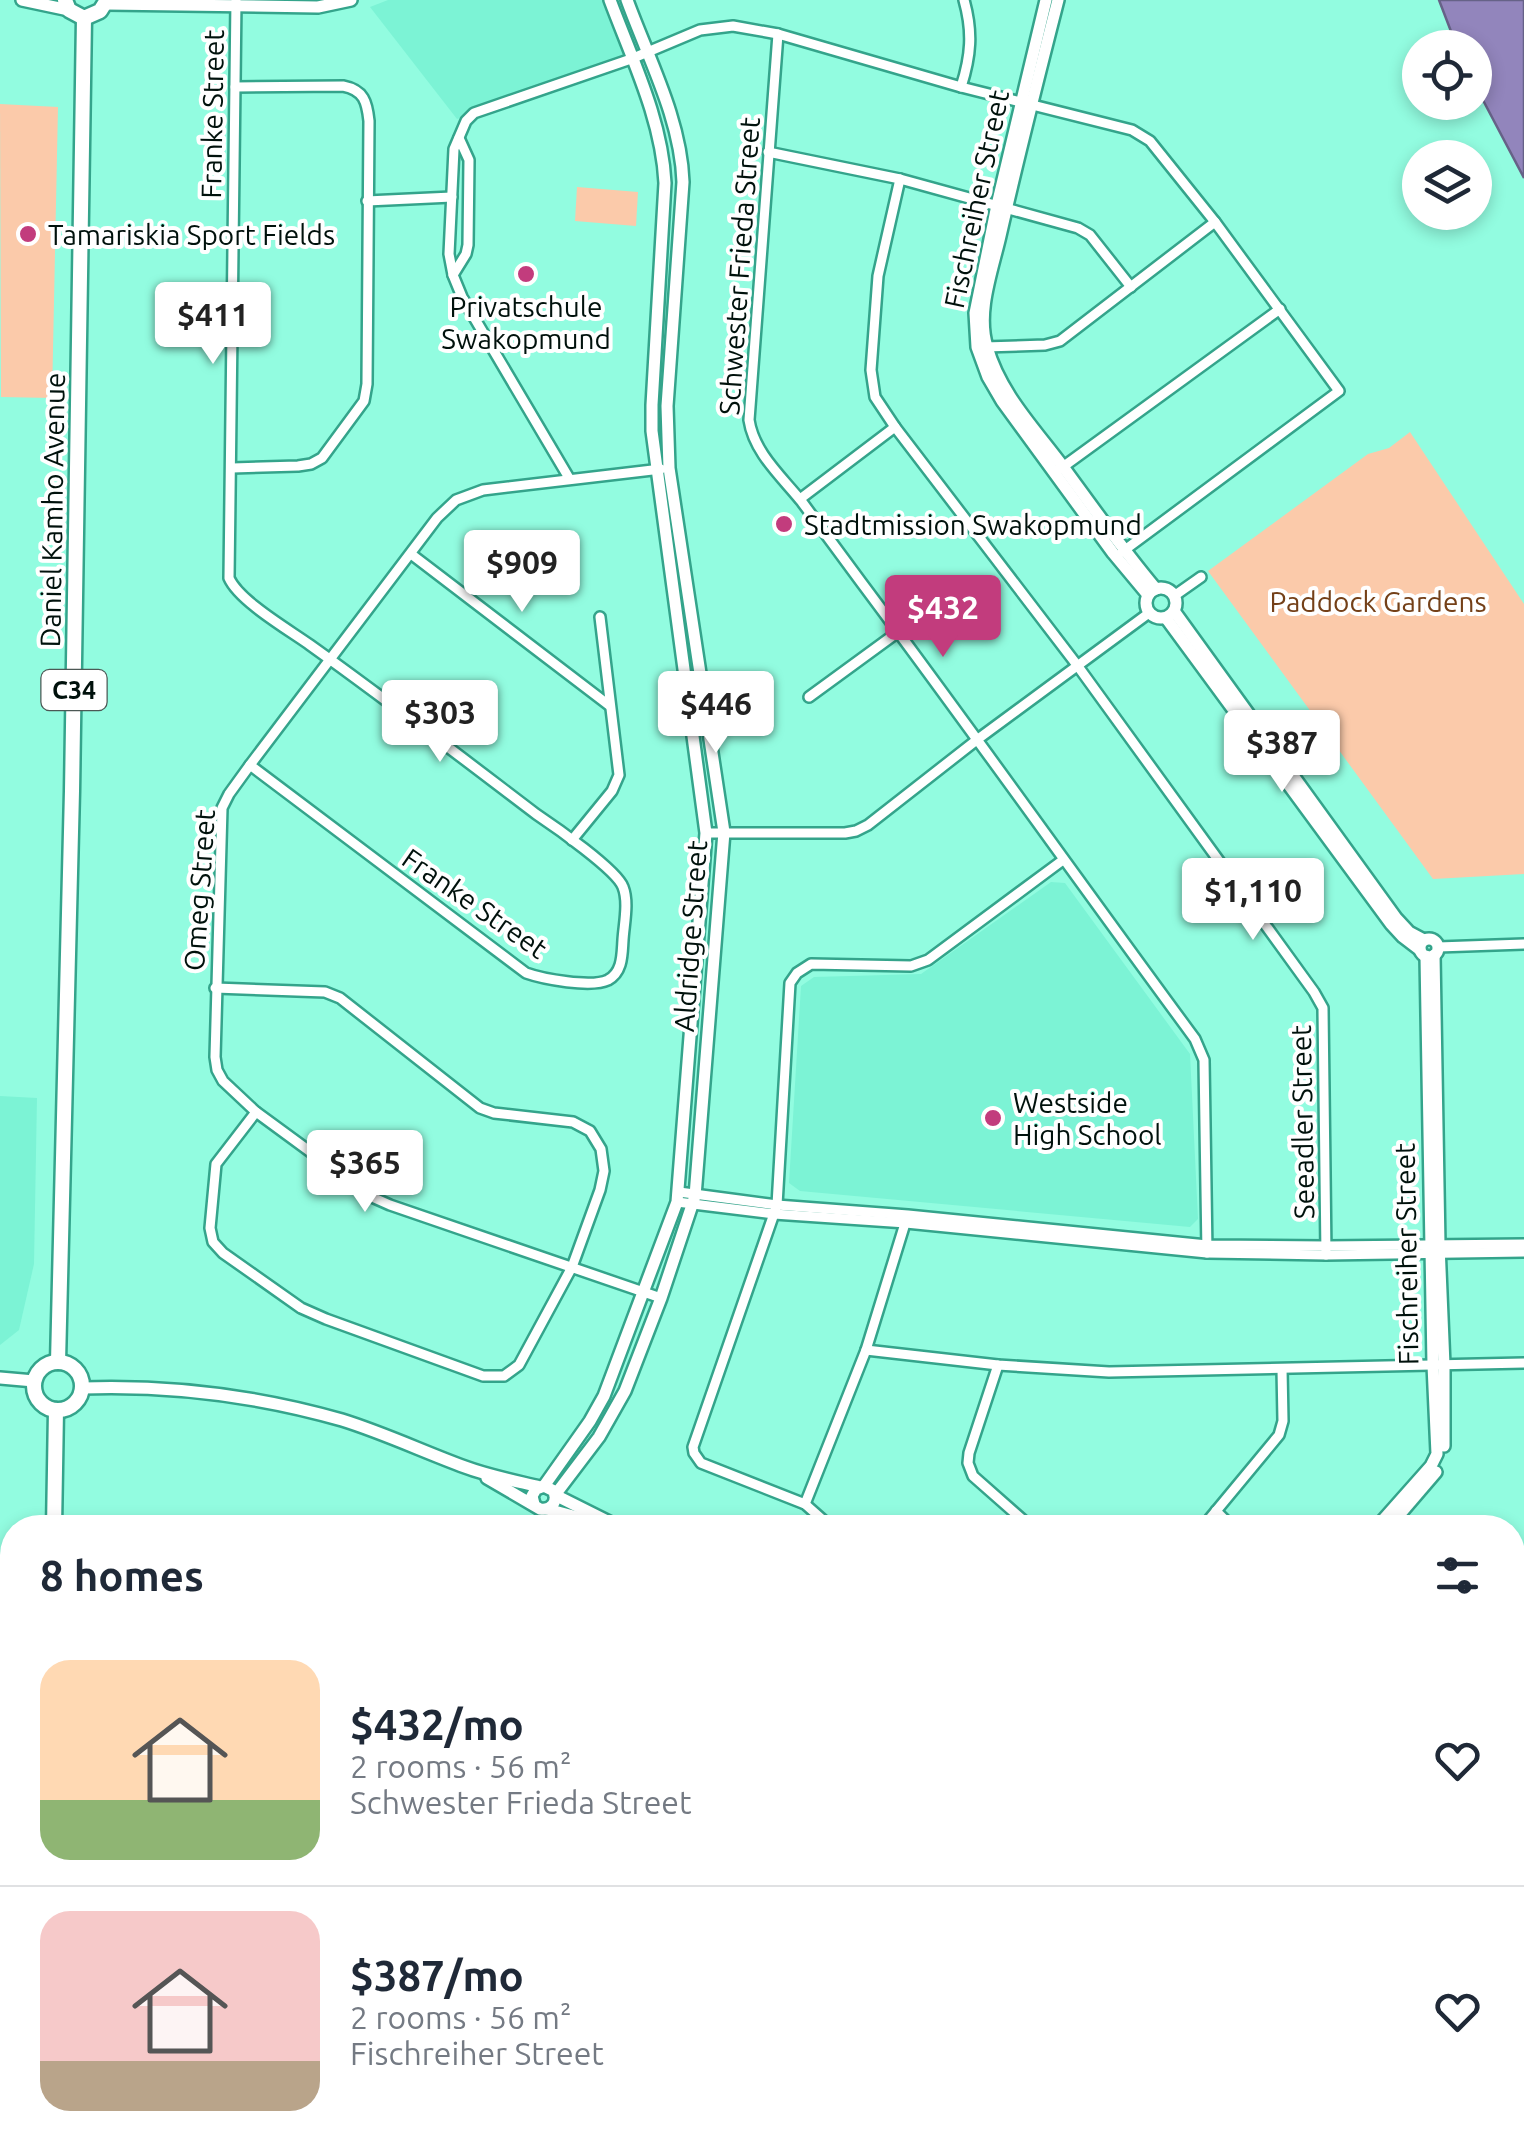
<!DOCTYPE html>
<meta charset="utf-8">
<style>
body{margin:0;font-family:Ubuntu,sans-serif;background:#f2f2f3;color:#1f2937;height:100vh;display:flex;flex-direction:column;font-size:38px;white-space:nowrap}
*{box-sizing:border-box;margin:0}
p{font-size:32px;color:#747a83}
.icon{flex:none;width:55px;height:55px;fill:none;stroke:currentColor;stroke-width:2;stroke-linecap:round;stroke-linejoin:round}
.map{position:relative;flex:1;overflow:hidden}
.side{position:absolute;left:0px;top:1515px;width:1525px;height:642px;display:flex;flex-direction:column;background:#fff;border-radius:40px 40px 0 0;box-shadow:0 5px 15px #0003}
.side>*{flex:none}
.controls{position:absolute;left:1402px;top:30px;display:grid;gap:20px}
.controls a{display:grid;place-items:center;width:90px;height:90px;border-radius:50%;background:#fff;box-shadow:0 5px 15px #0003;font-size:50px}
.price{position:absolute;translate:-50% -85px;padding:0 22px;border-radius:10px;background:#fff;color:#222;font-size:32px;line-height:65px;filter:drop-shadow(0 2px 5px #0008)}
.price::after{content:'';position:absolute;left:50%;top:60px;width:30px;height:22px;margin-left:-15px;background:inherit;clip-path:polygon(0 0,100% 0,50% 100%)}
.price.current{background:#c23c7d;color:#fff}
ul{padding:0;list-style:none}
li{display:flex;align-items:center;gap:30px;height:250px;padding:0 40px}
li+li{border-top:2px solid #e0e1e3}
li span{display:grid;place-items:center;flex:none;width:280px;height:200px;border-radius:30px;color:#555}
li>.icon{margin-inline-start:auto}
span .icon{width:120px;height:120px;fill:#fffc;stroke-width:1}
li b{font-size:42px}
h2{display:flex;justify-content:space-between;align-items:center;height:120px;padding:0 40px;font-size:42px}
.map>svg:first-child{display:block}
</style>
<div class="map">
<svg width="1524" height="2156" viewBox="0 0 1524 2156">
<rect width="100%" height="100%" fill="#92fce0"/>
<!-- built -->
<g fill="#7cf3d5">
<polygon points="388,0 603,0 626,61 457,119 370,7"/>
<polygon points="1051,882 1065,883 1190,1054 1198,1219 1190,1227 800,1191 789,1183 801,986 814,977 921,974"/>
<polygon points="0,1096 37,1098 34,1264 19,1330 0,1345"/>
</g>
<!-- green -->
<g fill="#fbcaaa">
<polygon points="0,104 58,107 52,398 1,397"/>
<polygon points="577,187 638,192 636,226 575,221"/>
<polygon points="1410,432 1524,604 1524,874 1433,879 1208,571 1368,454 1389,448"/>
</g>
<!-- water -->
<polygon fill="#9285bc" stroke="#666287" stroke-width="2.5" points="1439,0 1524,0 1524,178 1475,85 1475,48 1457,47"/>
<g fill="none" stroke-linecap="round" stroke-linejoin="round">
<defs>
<g id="minor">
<path d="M236,0L229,578C239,601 289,630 310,645C387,700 461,757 536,814C554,826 617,870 623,887C629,902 624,924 623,940C622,954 623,972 608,980C591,988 543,979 526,973L250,765"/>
<path d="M778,34L749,420C754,453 782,477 802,502C822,529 841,555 861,582C974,733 1083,887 1195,1039L1204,1060L1207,1253"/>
<path d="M961,87C971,56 973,32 964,0"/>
<polyline points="768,152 900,179 1078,228 1090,235 1131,287"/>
<polyline points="900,179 878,276 871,370 875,397 895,427 1077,665 1314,992 1323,1008 1326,1255"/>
<polyline points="367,201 452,197"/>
<polyline points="453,275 466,254 468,245 469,160 459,138"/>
<polyline points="984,347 1045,345 1060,341 1215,222"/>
<path d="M232,468L298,466L311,464L322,458L364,401L367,384L369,121C367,102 364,90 343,86L235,87"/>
<polyline points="1060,469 1280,309"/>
<polyline points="569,478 462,297 453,275 449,254 454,149 466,121 474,113 631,59 700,30 733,26 778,34 961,87 1132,130 1150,141 1215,222 1339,391 1122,552"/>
<polyline points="800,499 895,427"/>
<polyline points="411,554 610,706"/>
<polyline points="1174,596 1201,577"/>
<polyline points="809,697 898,632"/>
<polyline points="706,833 845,833 856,831 868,825 978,739 1149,613"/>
<polyline points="572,840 612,791 619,775 600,617"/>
<polyline points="1438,947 1524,944"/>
<polyline points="215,988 325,992 340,998 480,1108 494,1113 573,1122 590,1131 601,1149 604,1171 600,1190 572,1267 519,1365 504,1376 483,1376 326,1319 301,1308 223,1253 213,1242 210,1228 216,1164 256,1112"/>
<polyline points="679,1192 777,1205 908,1215 1207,1245 1326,1246 1524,1244"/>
<polyline points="677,1202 774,1214 906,1223 1207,1253 1326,1255 1524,1252"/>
<polyline points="661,1298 390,1205 372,1197 256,1112 223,1081 217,1070 215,1057 222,808 229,794 250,765 437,518 456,500 483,490 661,469"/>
<polyline points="866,1350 998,1365 1109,1372 1524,1363"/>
<polyline points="998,1365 969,1453 968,1463 973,1476 1032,1528"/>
<polyline points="805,1504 866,1350 907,1217"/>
<polyline points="1216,1511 1233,1528"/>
<polyline points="832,1528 805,1504 701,1463 694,1453 693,1447 777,1205 790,983 797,973 811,964 911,966 928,960 1063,860"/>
<polyline points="1202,1528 1279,1435 1283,1421 1282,1369"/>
<polyline points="1512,1583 1524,1570"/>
<polyline points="1512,1586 1524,1597"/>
<polyline points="1512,1766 1524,1776"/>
<polyline points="0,1943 12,1943"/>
<polyline points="1512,1947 1524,1956"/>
<polyline points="1512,2134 1524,2144"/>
<polyline points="309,2145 311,2156"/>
<polyline points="689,2145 692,2156"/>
<polyline points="1030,2145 1035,2156"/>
<polyline points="1263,2145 1276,2156"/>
<polyline points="840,2156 852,2148"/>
<polyline points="945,2156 961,2145"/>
<polyline points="1223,2156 1233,2145"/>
</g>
<g id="tertiary">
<polyline points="22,0 69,10"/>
<polyline points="1046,0 997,205 975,313 977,347 988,377 1002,401 1113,553 1148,595"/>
<path d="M1058,0C1038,78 1018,157 1000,236C992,271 976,312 987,347C1000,394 1036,430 1064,468C1094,509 1123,550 1156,589"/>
<polyline points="106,4 318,7 351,0"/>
<circle cx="1161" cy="603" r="15"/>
<polyline points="1174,611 1396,918 1409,932 1424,940"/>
<polyline points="1166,618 1391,924 1403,937 1420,950"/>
<circle cx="1429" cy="948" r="9"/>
<polyline points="1434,955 1439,1245 1444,1365 1444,1446"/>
<polyline points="0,1378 34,1381"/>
<path d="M82,1388C169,1385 258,1396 342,1420C384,1433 424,1452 465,1467C489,1476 515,1481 540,1487"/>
<path d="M487,1478L540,1509C551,1511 558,1502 554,1491L544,1486L536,1489L532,1496L534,1504"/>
<path d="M544,1486L590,1421L604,1396L677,1202L706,833L652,431V405L665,183C662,120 632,59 610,0"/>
<polyline points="547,1509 599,1523"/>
<path d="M621,1528L555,1495L599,1437L625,1391L661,1298L695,1196L724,832L669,468L667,406L683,182C681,119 648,58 627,0"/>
<polyline points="1376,1528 1431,1466 1437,1454 1433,1365 1426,956"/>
<polyline points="1388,1528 1436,1472"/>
<polyline points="1394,2145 1406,2156"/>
</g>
<g id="primary">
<polyline points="65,0 69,10 84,18 100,11 107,0"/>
<polyline points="58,1362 72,791 84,18"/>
<circle cx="58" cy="1386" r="24"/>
<polyline points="54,1528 56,1410"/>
<polyline points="51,2145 51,2156"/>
</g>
</defs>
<!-- minor casing -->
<use href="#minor" stroke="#34a48b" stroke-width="14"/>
<!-- tertiary casing -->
<use href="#tertiary" stroke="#34a48b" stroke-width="16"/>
<!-- primary casing -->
<use href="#primary" stroke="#34a48b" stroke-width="19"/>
<!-- minor -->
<use href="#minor" stroke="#fff" stroke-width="9"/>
<!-- tertiary -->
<use href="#tertiary" stroke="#fff" stroke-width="11"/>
<!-- primary -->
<use href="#primary" stroke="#fff" stroke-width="14"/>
</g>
<!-- markers -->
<g fill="#c23c7d" stroke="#fff" stroke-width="4">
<circle cx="28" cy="234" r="10"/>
<circle cx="526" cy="274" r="10"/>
<circle cx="784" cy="524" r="10"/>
<circle cx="993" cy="1118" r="10"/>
</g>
<g text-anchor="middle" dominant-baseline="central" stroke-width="8" stroke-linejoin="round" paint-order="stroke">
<!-- shield labels -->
<rect fill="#fff" stroke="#4c5855" stroke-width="2.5" x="41.5" y="670" width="65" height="40" rx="8"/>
<g font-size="25" font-weight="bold" fill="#00110c">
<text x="74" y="690">C34</text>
</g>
<!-- street labels -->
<g font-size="28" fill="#00110c" stroke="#fff">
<text transform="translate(212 114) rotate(-89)">Franke Street</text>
<text transform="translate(976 199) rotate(-78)">Fischreiher Street</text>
<text transform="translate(739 266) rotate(-86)">Schwester Frieda Street</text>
<text transform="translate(52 510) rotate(-89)">Daniel Kamho Avenue</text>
<text transform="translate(199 890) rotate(-86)">Omeg Street</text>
<text transform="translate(475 903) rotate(35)">Franke Street</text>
<text transform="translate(690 936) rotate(-86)">Aldridge Street</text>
<text transform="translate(1302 1122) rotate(-91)">Seeadler Street</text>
<text transform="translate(1406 1254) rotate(-91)">Fischreiher Street</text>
</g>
<!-- poi labels -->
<g font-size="28" fill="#00110c" stroke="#fff" text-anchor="start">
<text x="48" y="234">Tamariskia Sport Fields</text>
<text x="526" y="306" text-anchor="middle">Privatschule<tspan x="526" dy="32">Swakopmund</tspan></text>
<text x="804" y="524">Stadtmission Swakopmund</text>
<text x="1013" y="1102">Westside<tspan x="1013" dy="32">High School</tspan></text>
</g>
<!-- park labels -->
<g font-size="28" fill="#744018" stroke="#fff">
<text x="1378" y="601">Paddock Gardens</text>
</g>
</g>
</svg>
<div class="controls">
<a><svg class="icon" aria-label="locate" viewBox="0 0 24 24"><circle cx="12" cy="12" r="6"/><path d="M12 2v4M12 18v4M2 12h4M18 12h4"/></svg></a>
<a><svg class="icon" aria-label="layers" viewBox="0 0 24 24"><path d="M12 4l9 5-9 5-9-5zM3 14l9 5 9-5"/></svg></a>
</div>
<b class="price" style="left:213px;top:367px">$411</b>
<b class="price" style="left:522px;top:615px">$909</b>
<b class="price current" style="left:943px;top:660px">$432</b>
<b class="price" style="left:716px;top:756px">$446</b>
<b class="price" style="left:440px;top:765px">$303</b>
<b class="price" style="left:1282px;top:795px">$387</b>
<b class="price" style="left:1253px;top:943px">$1,110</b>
<b class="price" style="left:365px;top:1215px">$365</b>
<section class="side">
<h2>8 homes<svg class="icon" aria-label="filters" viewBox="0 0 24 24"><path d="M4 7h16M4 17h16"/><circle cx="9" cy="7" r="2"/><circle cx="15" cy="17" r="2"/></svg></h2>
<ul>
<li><span style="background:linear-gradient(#ffd9b3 70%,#8fb573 0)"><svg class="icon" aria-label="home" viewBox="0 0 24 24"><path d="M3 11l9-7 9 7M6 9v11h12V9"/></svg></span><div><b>$432/mo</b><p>2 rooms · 56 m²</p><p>Schwester Frieda Street</p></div><svg class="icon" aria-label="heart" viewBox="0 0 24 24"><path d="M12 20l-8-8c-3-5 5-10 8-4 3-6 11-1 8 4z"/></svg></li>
<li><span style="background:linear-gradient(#f6c9c9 75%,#b9a48a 0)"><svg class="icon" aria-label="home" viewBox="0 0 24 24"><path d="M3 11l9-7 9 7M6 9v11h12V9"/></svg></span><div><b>$387/mo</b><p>2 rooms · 56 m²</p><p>Fischreiher Street</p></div><svg class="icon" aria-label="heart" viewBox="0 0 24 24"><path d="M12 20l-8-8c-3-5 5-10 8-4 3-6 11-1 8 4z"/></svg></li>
</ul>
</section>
</div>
